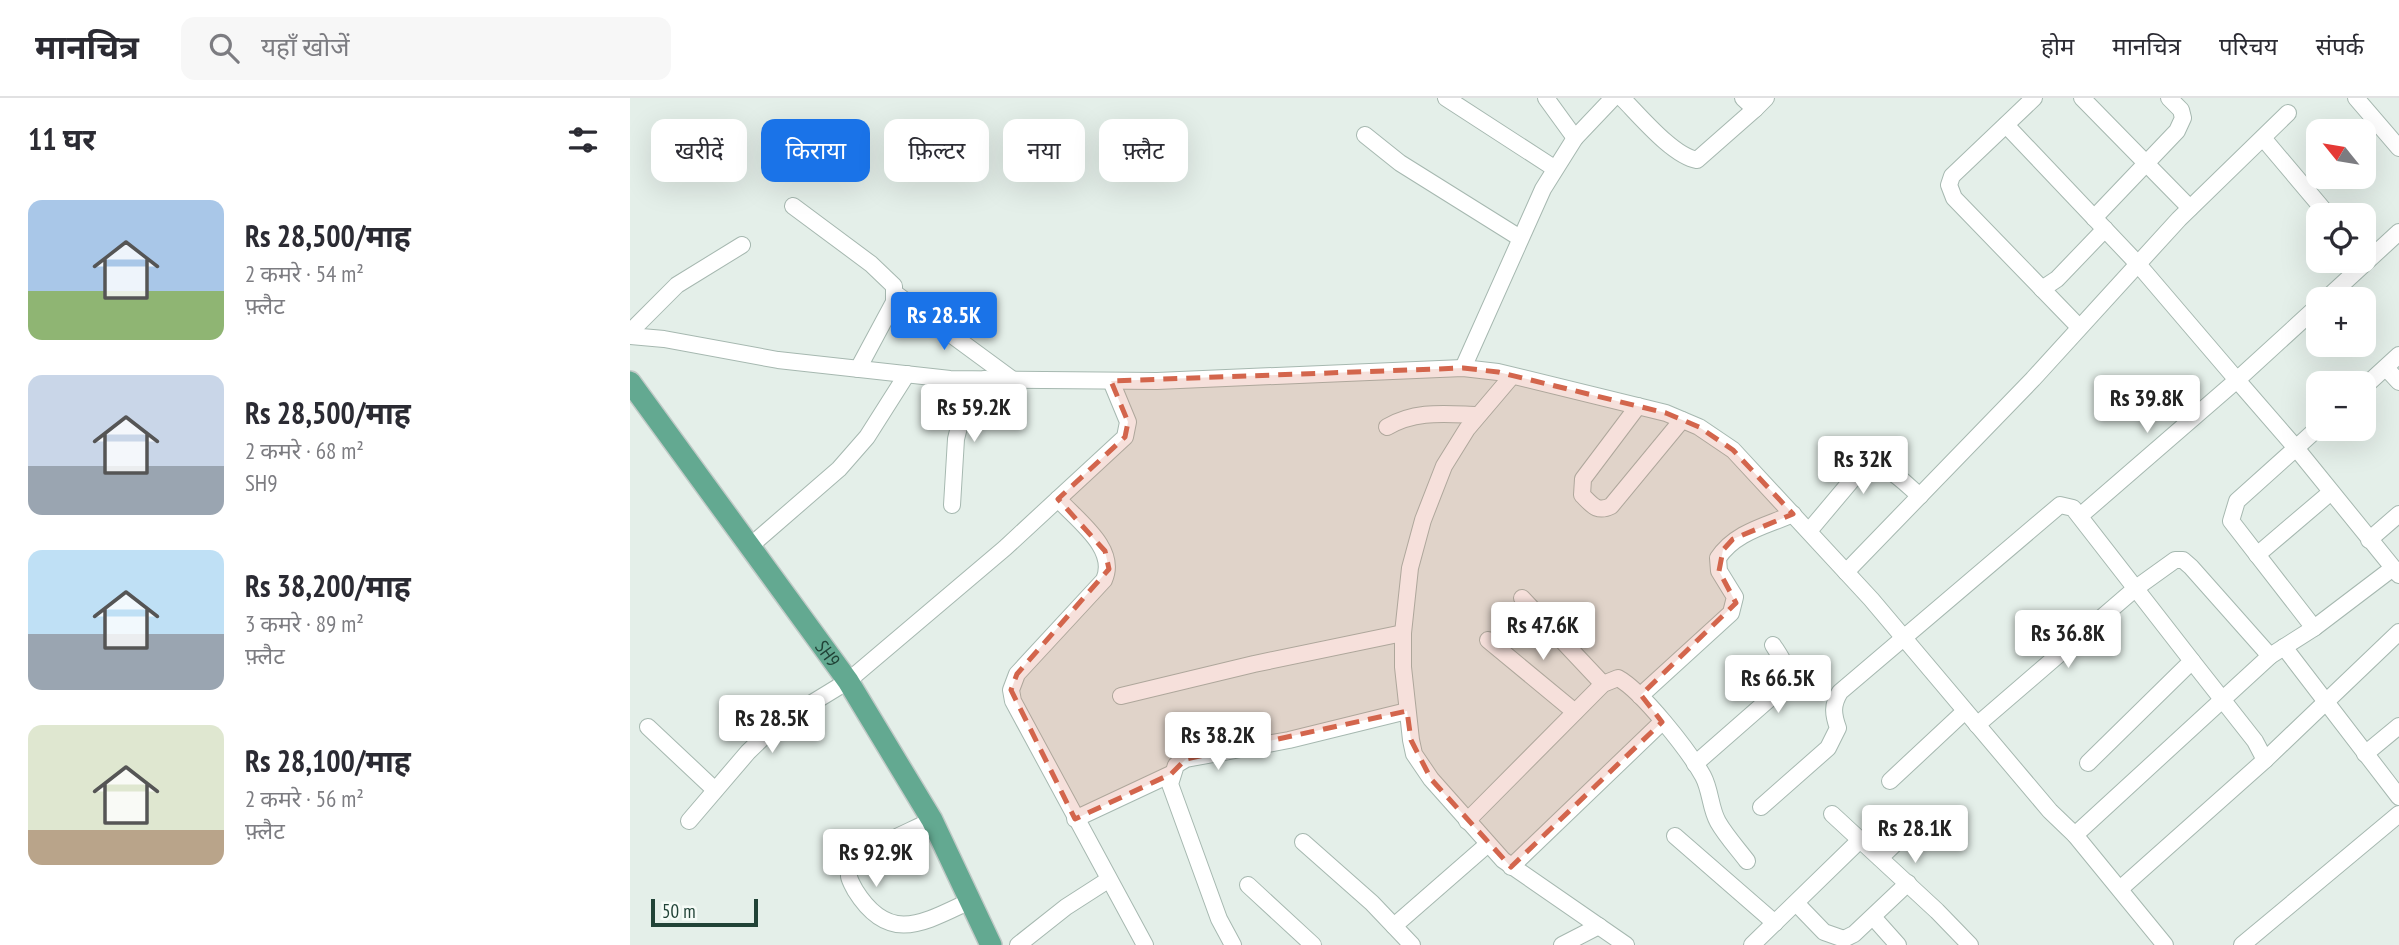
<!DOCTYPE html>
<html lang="hi">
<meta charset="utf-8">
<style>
body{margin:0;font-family:"PT Sans Narrow","Noto Sans Devanagari",sans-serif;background:#f7f7f7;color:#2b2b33;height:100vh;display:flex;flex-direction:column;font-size:26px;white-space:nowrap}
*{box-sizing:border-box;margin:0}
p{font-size:23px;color:#7c7c81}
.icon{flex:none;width:38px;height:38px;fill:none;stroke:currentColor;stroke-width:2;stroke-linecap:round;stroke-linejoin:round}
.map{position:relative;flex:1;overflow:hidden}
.side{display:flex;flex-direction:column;background:#fff;width:630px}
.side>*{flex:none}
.top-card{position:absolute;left:21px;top:21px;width:665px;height:63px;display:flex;gap:14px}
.needle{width:46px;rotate:300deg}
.tools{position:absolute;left:1676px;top:21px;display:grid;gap:14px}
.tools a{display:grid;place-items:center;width:70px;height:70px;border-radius:14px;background:#fff;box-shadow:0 7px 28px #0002;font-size:35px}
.scale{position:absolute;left:21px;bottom:18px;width:107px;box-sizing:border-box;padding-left:7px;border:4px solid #214337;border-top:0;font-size:19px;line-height:24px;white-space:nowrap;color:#214337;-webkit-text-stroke:5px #f5fbf7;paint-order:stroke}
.price{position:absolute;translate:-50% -60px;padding:0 16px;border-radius:7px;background:#fff;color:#222;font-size:23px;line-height:46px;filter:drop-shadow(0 2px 4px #0008)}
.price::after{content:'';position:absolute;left:50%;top:42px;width:21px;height:16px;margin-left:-10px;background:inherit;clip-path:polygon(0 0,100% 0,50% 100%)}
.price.on{background:#1a73e8;color:#fff}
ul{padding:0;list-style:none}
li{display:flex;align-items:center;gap:21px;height:175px;padding:0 28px}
li span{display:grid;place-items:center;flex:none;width:196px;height:140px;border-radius:14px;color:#555}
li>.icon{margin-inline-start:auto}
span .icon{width:84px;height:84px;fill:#fffc;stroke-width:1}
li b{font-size:30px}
h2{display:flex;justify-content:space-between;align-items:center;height:84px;padding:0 28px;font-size:30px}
.pill{padding:0 24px;border-radius:14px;background:#fff;box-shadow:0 7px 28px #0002;font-size:24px;line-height:63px}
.pill.on{background:#1a73e8;color:#fff}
header{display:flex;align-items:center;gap:42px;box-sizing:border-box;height:98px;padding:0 35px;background:#fff;border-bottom:2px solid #e1e1e2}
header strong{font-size:33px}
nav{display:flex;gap:38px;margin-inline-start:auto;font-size:24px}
.search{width:490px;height:63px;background:#f7f7f7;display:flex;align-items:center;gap:18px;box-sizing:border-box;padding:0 24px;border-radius:14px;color:#7c7c81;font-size:26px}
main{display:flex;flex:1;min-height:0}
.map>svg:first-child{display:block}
</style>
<header>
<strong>मानचित्र</strong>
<div class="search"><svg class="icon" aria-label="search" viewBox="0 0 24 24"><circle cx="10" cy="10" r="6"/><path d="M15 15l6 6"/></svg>यहाँ खोजें</div>
<nav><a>होम</a><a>मानचित्र</a><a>परिचय</a><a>संपर्क</a></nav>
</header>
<main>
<section class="side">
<h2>11 घर<svg class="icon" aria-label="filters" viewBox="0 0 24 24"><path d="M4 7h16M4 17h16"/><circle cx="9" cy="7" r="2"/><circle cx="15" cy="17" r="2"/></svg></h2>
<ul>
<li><span style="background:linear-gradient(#a9c7e8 65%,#8fb573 0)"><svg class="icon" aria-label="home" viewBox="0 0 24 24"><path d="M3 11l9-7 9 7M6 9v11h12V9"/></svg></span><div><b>Rs 28,500/माह</b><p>2 कमरे · 54 m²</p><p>फ़्लैट</p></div></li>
<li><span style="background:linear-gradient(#c9d6e8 65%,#9aa5b1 0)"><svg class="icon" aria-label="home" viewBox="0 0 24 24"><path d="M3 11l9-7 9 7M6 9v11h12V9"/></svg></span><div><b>Rs 28,500/माह</b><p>2 कमरे · 68 m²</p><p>SH9</p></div></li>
<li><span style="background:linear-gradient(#bfe0f5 60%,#9aa5b1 0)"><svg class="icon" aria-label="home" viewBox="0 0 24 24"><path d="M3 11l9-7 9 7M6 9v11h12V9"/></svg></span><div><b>Rs 38,200/माह</b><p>3 कमरे · 89 m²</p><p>फ़्लैट</p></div></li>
<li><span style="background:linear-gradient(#dfe7d0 75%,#b9a48a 0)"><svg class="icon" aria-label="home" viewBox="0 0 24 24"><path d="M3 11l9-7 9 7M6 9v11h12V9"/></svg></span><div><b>Rs 28,100/माह</b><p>2 कमरे · 56 m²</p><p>फ़्लैट</p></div></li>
</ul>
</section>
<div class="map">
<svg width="1769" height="847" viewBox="0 0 1769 847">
<rect width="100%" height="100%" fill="#e4efe9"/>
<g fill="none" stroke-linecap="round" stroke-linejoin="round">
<defs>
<g id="street">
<polyline points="816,0 924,70"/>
<polyline points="916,0 945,40"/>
<path d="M992,0C1010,18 1043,58 1067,62L1125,11"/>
<polyline points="1113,0 1125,11 1136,0"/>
<polyline points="1404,0 1322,78 1319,87 1324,100 1449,229"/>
<polyline points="1452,0 1560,110"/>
<polyline points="1726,0 1769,50"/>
<polyline points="1376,27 1507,165 1607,282 1450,418"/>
<polyline points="735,37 770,65 890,140"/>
<polyline points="1633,40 1698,117"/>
<polyline points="163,108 241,166 264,188 264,204 228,271"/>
<polyline points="1464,120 1547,33 1553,20 1551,12 1539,0"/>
<polyline points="1412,191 1427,181 1475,131"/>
<polyline points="266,196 383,282"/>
<polyline points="1696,201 1769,134"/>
<polyline points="1689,207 1607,282 1666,350 1689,329"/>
<polyline points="0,234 47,187 112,147"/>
<polyline points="0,238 34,241 148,262 320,281 527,283 833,270 868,274 1036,315 1069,329 1103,352 1241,501 1420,713 1445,737 1535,847"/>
<polyline points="833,270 913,91 945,40 983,0"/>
<polyline points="1756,270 1769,284"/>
<polyline points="882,278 837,331 814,368 793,422 780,470 773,535 773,569 781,642 784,656 801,681 873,762 996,847"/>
<polyline points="1734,289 1769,257"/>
<path d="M1008,308L953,381L952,397C962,407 967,415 981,408L1052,322"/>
<path d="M757,329C786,312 815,316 848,317"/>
<path d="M428,401C448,423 488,451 474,482L387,576L381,592L383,603L515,847"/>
<polyline points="322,407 326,341 330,325 355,281"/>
<path d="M1179,433L1232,370C1254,360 1274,385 1290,398"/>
<polyline points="1739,442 1769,416"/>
<polyline points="119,449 209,371 237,339 277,276"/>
<polyline points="1627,457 1701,394"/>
<polyline points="1216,474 1403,281 1549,121 1658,15"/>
<polyline points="892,500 973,586"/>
<polyline points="1684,530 1601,423 1607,403 1666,350 1769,477"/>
<polyline points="858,542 945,614"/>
<polyline points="1654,549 1769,699"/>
<polyline points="491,598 624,566 773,535"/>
<path d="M1010,598L1101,515L1105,499L1089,473L1088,460C1105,434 1136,428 1163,416"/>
<polyline points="1347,627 1506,490 1545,462 1553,462 1561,469 1640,558"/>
<polyline points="18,629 85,692"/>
<polyline points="1735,656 1769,628"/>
<polyline points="1635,662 1769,534"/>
<path d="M1065,666L1153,589C1162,573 1152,561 1143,547"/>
<polyline points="1260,683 1335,613"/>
<path d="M1131,709L1198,650L1208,630C1203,616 1202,607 1210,594L1430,407L1443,410L1562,563L1458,665"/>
<polyline points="1202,716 1307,813 1340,847"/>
<polyline points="445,721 541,676"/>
<path d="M302,722C282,733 234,751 222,768C215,776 221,784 225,792C259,847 293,825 340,803"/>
<polyline points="59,723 118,654 146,627 218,583 375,450 495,339 498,324 481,283"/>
<path d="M837,723L973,586L988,580C1012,593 1059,653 1073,678C1081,693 1080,710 1088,724C1096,738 1108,751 1117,763"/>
<polyline points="1445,737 1640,558 1684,530 1763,470"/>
<polyline points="1045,738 1145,825"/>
<polyline points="673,744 742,805 782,847"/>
<polyline points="1250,760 1295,717"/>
<polyline points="881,769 1032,624"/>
<polyline points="618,787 683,847"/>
<polyline points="1490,791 1635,662 1625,643 1562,563"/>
<polyline points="1166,805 1194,834 1214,841 1224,836 1278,785"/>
<polyline points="1243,819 1268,847"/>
<polyline points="764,828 858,746"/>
<polyline points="388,847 436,809 478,782"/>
<polyline points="603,847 589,821 540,686 546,667 556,661 659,642 777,613"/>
<polyline points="932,847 969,828"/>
<polyline points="1122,847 1230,742"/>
<polyline points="1612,847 1769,716"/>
</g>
<g id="primary">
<path id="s1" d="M0,284L218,583L302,722L361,847"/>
</g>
</defs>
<!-- street casing -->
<use href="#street" stroke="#a6b8b0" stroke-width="18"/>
<!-- primary casing -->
<use href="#primary" stroke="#c1cac7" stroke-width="24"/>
<!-- street -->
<use href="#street" stroke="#fff" stroke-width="16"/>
<!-- primary -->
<use href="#primary" stroke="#63a991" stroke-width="21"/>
</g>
<!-- marked area -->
<path fill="#d3654c" fill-opacity="0.2" stroke="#d3654c" stroke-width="5" stroke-dasharray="14 9" stroke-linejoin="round" d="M833,270L868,274L1036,315L1069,329L1103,352L1163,416L1103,441L1093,452L1089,473L1106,505L1011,597L1032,624L881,769L801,681L781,642L777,613L556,661L541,676L445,721L381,592L387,576L479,471L475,453L428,401L495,339L498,324L481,283Z"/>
<g text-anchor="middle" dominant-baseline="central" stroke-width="5" stroke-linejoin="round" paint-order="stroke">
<!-- street labels -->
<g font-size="19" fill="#214337" stroke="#f5fbf7">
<text stroke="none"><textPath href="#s1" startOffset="336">SH9</textPath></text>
</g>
</g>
</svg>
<div class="tools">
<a><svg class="needle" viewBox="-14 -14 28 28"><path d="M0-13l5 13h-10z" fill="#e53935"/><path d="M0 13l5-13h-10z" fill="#7c7c81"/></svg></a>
<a><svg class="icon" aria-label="locate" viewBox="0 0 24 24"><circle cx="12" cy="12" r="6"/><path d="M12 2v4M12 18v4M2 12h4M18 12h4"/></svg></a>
<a>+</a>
<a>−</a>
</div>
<div class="scale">50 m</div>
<b class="price on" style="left:314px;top:254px">Rs 28.5K</b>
<b class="price" style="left:1517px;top:337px">Rs 39.8K</b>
<b class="price" style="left:344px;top:346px">Rs 59.2K</b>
<b class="price" style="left:1233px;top:398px">Rs 32K</b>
<b class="price" style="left:913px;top:564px">Rs 47.6K</b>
<b class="price" style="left:1438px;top:572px">Rs 36.8K</b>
<b class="price" style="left:1148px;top:617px">Rs 66.5K</b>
<b class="price" style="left:142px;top:657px">Rs 28.5K</b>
<b class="price" style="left:588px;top:674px">Rs 38.2K</b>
<b class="price" style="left:1285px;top:767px">Rs 28.1K</b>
<b class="price" style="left:246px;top:791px">Rs 92.9K</b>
<div class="top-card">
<a class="pill">खरीदें</a>
<a class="pill on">किराया</a>
<a class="pill">फ़िल्टर</a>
<a class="pill">नया</a>
<a class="pill">फ़्लैट</a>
</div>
</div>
</main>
